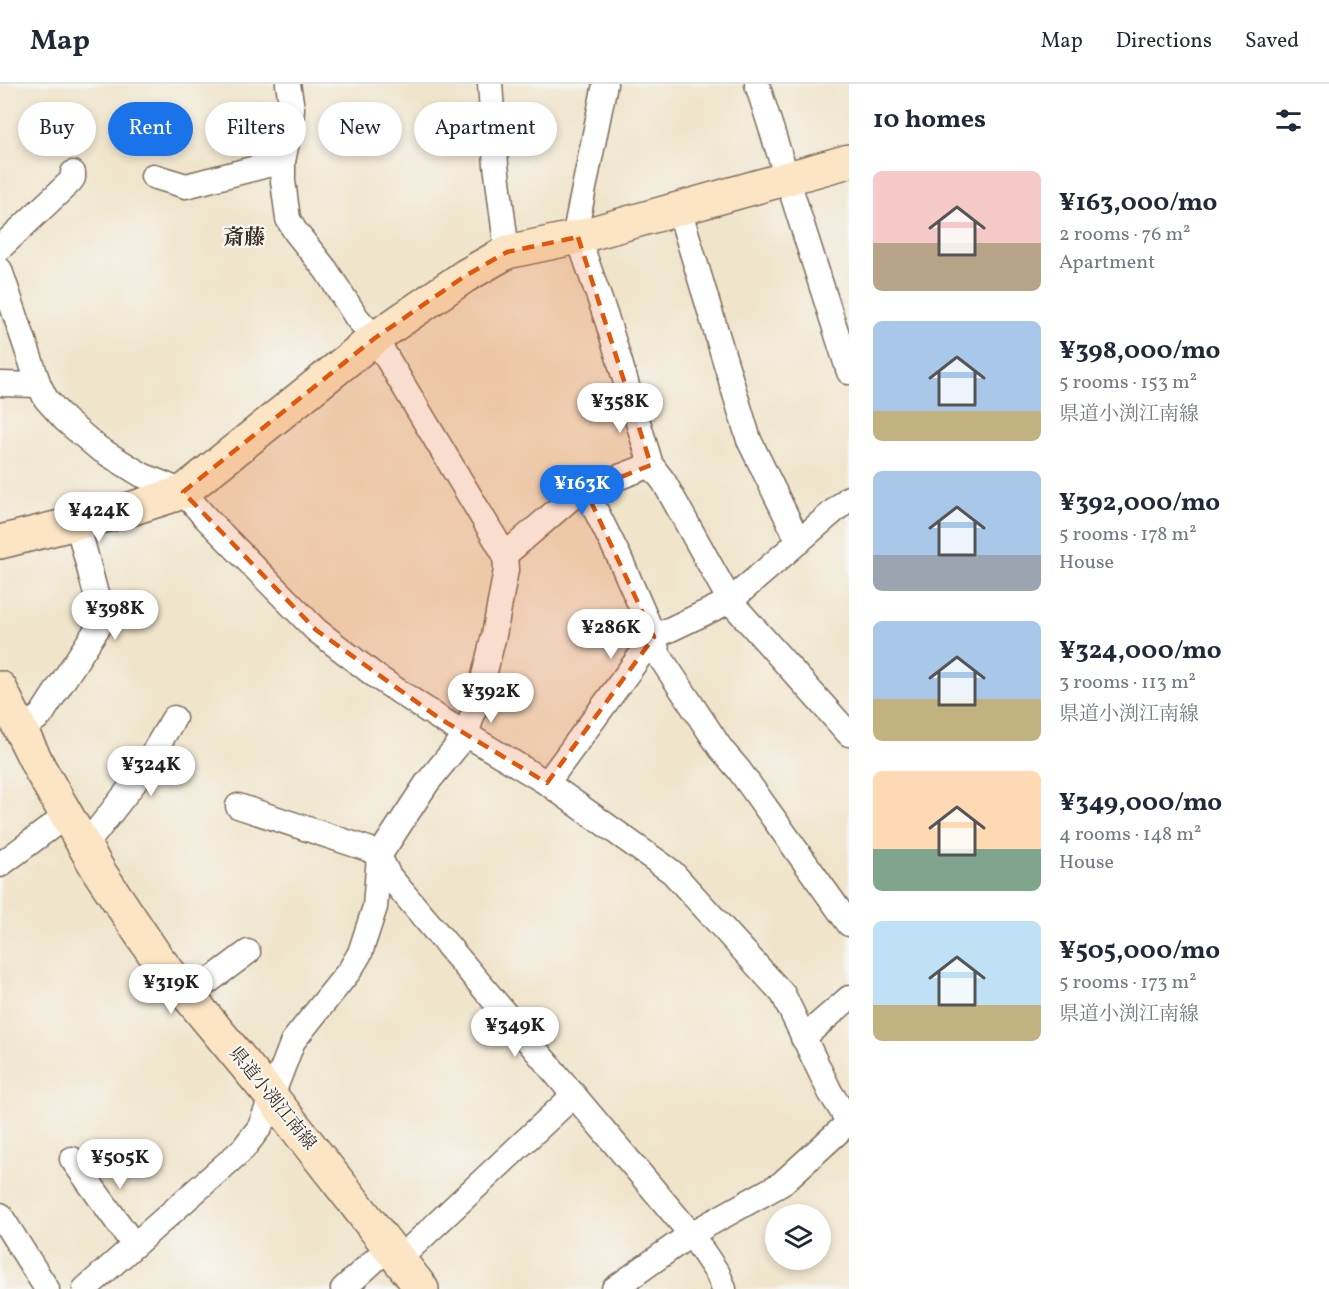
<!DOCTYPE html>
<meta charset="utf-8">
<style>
body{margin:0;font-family:Vollkorn,"Noto Serif JP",serif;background:#f6f6f7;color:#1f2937;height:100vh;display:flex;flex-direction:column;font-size:22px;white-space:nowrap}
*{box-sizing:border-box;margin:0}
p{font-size:20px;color:#747a83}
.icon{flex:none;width:33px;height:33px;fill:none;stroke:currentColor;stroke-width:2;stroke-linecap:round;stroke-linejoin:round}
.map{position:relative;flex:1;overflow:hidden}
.sheet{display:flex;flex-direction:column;background:#fff;width:480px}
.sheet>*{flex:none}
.top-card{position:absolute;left:18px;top:18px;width:570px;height:54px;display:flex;gap:12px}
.tools{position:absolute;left:765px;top:1120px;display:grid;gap:12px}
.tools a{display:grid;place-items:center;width:66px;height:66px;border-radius:50%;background:#fff;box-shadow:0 3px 9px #0003;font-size:30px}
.price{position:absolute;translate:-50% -51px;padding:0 14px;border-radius:21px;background:#fff;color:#222;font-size:20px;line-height:39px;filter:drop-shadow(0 2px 3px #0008)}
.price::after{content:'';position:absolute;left:50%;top:36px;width:18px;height:14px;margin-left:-9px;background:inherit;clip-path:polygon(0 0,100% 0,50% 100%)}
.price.current{background:#1a73e8;color:#fff}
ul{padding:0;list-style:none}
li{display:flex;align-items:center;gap:18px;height:150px;padding:0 24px}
li span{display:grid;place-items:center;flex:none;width:168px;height:120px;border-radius:9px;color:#555}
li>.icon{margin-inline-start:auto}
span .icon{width:72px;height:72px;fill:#fffc;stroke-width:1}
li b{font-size:26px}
h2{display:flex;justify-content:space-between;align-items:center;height:72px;padding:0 24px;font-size:26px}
.chip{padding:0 21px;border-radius:27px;background:#fff;box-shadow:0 3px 9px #0003;font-size:21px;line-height:54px}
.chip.current{background:#1a73e8;color:#fff}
header{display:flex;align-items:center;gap:36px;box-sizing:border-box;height:84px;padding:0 30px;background:#fff;border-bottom:2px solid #e0e1e3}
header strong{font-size:28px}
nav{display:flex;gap:33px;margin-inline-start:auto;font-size:21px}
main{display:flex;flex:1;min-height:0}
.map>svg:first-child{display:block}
</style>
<header>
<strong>Map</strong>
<nav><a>Map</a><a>Directions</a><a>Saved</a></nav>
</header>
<main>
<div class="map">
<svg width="849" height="1205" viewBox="0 0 849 1205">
<rect width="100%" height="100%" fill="#f6f6f2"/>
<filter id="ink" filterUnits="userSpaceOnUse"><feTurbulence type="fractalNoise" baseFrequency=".0167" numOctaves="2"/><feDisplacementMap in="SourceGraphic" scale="12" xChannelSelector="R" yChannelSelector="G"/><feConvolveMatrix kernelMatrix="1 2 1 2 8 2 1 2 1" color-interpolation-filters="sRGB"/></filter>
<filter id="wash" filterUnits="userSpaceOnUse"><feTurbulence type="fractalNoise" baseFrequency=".008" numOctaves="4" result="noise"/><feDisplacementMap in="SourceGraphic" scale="24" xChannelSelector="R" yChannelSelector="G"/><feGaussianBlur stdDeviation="1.35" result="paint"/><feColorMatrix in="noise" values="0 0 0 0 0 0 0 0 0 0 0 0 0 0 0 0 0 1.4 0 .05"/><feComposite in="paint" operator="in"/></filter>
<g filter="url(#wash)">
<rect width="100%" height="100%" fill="#f0e4ca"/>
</g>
<g filter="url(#ink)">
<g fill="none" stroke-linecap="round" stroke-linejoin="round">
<defs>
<g id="street">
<polyline points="490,0 496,81 507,168"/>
<polyline points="605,0 577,139 578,153 608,239 651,381 664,398 730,517 849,650"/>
<polyline points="757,0 849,288"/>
<polyline points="153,92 186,102 283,77"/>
<polyline points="679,125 749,356 799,458"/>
<polyline points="0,164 70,98 73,94 73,89"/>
<polyline points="0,186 39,301 46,315 65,336 98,364 142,391 183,408 205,433 316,546 377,593 439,634 547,699 672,788 783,910 830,1008 849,1038"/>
<polyline points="0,300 39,301"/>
<polyline points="586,407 620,475 654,553 658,570 721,665 739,686 849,840"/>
<polyline points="505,471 577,409 651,381"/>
<polyline points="21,647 41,631 108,528 97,514 77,438"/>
<polyline points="547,699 654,553 730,517 849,414"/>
<polyline points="238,722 368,765 379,772 389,792 691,1150 718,1190 724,1205"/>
<polyline points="85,762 138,694 174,634"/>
<polyline points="0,781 67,731"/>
<polyline points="189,912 248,868"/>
<polyline points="803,954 849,914"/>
<polyline points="72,1075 134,1161"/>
<polyline points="0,1131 47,1205"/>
<polyline points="398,1176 574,1011"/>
<polyline points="85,1205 243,1065 260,1043 293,957 350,886 360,869 375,823 379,772 427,699 466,651 480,608 494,551 506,486 505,471 375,254 357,234 326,186 295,147 288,135 283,97 283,77 291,40 292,24 288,0"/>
<polyline points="343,1205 388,1164"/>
<polyline points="614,1205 691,1150 781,1100 849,1038"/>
</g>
<g id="secondary">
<polyline points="0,458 124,427 183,408 375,254 465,192 507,168 578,153 849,77"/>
<polyline points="0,604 40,685 100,789 157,874 271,1012 422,1205"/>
</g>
</defs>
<!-- street casing -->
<use href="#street" stroke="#7a6b5a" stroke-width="27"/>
<!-- secondary casing -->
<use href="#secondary" stroke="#7a6b5a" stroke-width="36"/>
<!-- street -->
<use href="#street" stroke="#fff" stroke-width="24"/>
<!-- secondary -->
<use href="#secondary" stroke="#fce5c4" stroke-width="33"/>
</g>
</g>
<!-- marked area -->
<path fill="#df570d" fill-opacity="0.2" stroke="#df570d" stroke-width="4.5" stroke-dasharray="12 8" stroke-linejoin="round" d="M578,153L651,381L586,407L654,553L547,699L439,634L316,546L183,408L375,254L465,192L507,168Z"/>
<g text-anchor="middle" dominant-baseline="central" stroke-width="4.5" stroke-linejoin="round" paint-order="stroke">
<!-- street labels -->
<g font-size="18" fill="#3b2a1e" stroke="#f6f6f2">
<text transform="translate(272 1015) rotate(51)">県道小渕江南線</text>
</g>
<!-- quarter labels -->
<g font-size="21" font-weight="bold" fill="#3b2a1e" stroke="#f6f6f2">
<text x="244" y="154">斎藤</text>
</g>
</g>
</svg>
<div class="tools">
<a><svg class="icon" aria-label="layers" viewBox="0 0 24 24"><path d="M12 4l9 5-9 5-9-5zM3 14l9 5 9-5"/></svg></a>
</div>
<b class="price" style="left:620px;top:350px">¥358K</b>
<b class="price current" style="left:582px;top:432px">¥163K</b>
<b class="price" style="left:99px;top:459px">¥424K</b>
<b class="price" style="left:115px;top:557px">¥398K</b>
<b class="price" style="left:611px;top:576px">¥286K</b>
<b class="price" style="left:491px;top:640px">¥392K</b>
<b class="price" style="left:151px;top:713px">¥324K</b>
<b class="price" style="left:171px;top:931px">¥319K</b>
<b class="price" style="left:515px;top:974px">¥349K</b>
<b class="price" style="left:120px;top:1106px">¥505K</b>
<div class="top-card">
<a class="chip">Buy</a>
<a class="chip current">Rent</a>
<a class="chip">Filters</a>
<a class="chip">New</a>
<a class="chip">Apartment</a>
</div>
</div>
<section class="sheet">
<h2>10 homes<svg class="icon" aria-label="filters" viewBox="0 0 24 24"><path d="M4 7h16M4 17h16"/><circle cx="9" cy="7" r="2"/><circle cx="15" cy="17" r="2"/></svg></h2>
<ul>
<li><span style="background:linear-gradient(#f6c9c9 60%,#b9a48a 0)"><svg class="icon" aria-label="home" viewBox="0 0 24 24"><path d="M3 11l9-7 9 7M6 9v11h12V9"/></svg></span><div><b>¥163,000/mo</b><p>2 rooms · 76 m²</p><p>Apartment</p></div></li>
<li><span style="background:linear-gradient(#a9c7e8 75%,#c2b280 0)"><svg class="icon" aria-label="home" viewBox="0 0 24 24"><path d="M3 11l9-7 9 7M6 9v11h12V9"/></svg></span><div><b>¥398,000/mo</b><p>5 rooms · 153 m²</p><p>県道小渕江南線</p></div></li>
<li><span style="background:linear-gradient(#a9c7e8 70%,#9aa5b1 0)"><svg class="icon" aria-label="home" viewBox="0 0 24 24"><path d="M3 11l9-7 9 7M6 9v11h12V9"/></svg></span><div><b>¥392,000/mo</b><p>5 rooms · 178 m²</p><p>House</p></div></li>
<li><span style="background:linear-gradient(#a9c7e8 65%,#c2b280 0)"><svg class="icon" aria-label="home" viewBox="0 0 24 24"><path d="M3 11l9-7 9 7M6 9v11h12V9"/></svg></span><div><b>¥324,000/mo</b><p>3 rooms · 113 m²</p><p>県道小渕江南線</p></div></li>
<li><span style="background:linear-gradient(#ffd9b3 65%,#7fa58c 0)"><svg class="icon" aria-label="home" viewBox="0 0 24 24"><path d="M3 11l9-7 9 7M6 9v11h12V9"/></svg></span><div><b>¥349,000/mo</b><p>4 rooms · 148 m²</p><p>House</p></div></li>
<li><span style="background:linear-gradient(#bfe0f5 70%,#c2b280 0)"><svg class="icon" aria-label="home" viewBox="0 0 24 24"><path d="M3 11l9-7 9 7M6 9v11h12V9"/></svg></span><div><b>¥505,000/mo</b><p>5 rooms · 173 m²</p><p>県道小渕江南線</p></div></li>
</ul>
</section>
</main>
